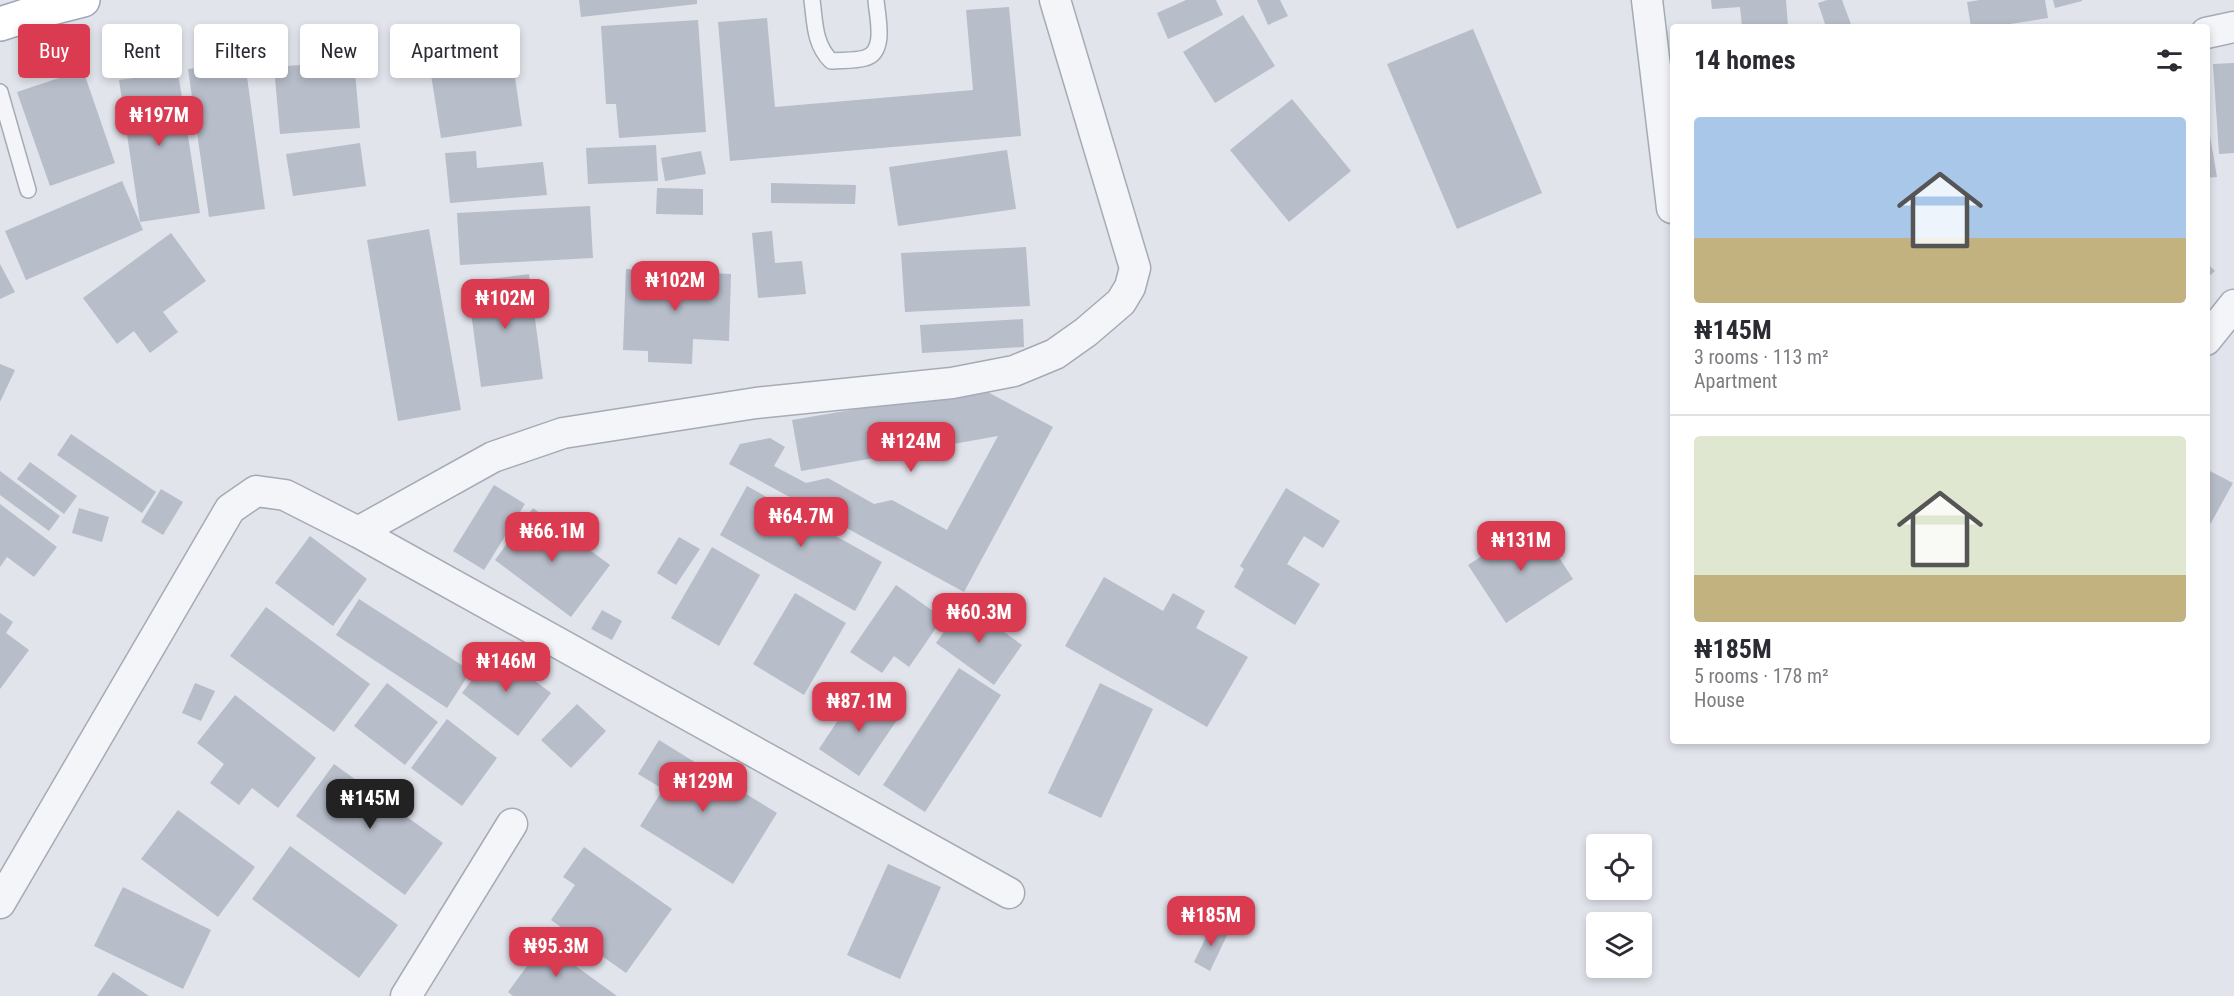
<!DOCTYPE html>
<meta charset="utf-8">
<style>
body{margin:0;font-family:"Roboto Condensed",sans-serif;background:#f7f7f7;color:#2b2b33;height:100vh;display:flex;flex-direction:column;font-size:22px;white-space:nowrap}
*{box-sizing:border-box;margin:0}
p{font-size:20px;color:#7c7c81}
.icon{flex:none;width:33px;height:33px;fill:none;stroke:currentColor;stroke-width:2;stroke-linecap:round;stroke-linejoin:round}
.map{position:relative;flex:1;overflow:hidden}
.sheet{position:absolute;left:1670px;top:24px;width:540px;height:720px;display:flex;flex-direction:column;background:#fff;border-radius:6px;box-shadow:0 3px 9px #0003}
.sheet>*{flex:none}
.hud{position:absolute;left:18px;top:24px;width:570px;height:54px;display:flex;gap:12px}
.buttons{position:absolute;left:1586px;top:834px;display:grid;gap:12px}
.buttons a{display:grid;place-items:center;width:66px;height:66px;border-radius:6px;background:#fff;box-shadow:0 3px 9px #0003;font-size:30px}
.price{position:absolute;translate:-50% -51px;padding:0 14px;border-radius:12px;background:#da3b50;color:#fff;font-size:20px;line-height:39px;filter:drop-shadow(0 2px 3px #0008)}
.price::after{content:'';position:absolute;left:50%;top:36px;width:18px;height:14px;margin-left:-9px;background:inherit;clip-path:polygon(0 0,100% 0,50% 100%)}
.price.on{background:#222;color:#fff}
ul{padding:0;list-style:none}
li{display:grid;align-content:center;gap:12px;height:318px;padding:0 24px}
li+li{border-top:2px solid #e1e1e2}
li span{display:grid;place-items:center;height:186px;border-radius:6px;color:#555}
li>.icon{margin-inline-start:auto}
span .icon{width:108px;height:108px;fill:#fffc;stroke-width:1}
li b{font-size:26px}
h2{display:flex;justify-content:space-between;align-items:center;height:72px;padding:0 24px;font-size:26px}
.chip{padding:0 21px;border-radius:6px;background:#fff;box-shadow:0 3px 9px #0003;font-size:21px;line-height:54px}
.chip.on{background:#da3b50;color:#fff}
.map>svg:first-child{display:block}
</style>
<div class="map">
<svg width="2234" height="996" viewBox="0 0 2234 996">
<rect width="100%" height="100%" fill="#e1e4eb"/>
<!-- building -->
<g fill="#b7bdc9">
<polygon points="579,0 697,0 697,4 581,17"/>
<polygon points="1186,0 1216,0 1223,15 1168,39 1157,13"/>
<polygon points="1257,0 1280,0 1288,16 1268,25"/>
<polygon points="1711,0 1786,0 1788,27 1742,27 1740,7 1712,9"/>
<polygon points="1827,0 1842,0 1852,27 1826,27 1818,3"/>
<polygon points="1980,0 2045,0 2048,18 1991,27 1971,27 1967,2"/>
<polygon points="2053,0 2082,0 2082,1 2055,8"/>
<polygon points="1009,7 1021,136 730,161 718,22 767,18 775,107 973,90 966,10"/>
<polygon points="1243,15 1275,66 1215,103 1183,52"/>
<polygon points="698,20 706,132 619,138 616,104 606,104 601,26"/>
<polygon points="1473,29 1542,193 1457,229 1387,64"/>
<polygon points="512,56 522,126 441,138 430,68"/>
<polygon points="354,61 360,128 280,134 274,67"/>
<polygon points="245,62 265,209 209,217 188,69"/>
<polygon points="2234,63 2234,153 2219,154 2213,64"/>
<polygon points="83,70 115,163 50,186 17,92"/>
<polygon points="178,72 200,213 140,222 119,80"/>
<polygon points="1292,99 1351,171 1289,222 1230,150"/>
<polygon points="2206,112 2217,177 2206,178"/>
<polygon points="360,143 366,186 293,196 286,154"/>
<polygon points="656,145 658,181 588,184 586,148"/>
<polygon points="1007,150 1016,209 898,226 889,167"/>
<polygon points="476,151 477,168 543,162 547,195 450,203 445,153"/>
<polygon points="701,151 706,174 665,181 661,158"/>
<polygon points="122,181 143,230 26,280 5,231"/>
<polygon points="771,183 856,185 855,204 771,203"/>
<polygon points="657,188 703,189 703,215 656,214"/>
<polygon points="590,206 593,258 460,265 457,213"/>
<polygon points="429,229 461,410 398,421 367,240"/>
<polygon points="772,231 775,263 802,261 806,294 758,298 752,233"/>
<polygon points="171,233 206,281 163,312 178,332 150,353 134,331 117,344 83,298"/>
<polygon points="1026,247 1030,306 905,312 901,253"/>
<polygon points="2206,262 2215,271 2206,279"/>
<polygon points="0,264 15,292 0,299"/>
<polygon points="626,269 731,274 729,341 693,339 692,364 648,362 648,351 623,350"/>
<polygon points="529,274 543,379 481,387 467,282"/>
<polygon points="1023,319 1024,347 922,353 920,325"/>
<polygon points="0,364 15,370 0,402"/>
<polygon points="980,388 1053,427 964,592 729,464 740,444 770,438 785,447 774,466 806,483 828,478 874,504 892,500 947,530 998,436 801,471 792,420"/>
<polygon points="71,434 156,492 142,513 57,455"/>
<polygon points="30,462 77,496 64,514 17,479"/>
<polygon points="2206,469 2233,483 2206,532"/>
<polygon points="0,471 60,516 49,531 0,495"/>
<polygon points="494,485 525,504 484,570 453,551"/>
<polygon points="747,486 882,562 855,611 720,535"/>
<polygon points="1286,488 1340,521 1323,548 1304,536 1287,564 1320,584 1295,625 1234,587 1244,569 1240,566"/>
<polygon points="161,489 183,502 163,535 141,522"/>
<polygon points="0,504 57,547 34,577 7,557 0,567"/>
<polygon points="79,508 109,517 102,542 72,533"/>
<polygon points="533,508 610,565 571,617 495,560"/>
<polygon points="1536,522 1573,579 1506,623 1468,565"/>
<polygon points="310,536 367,579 333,626 275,583"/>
<polygon points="679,537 700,549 676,585 657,573"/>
<polygon points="712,547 760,575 719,646 671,618"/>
<polygon points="1104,577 1163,611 1173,593 1205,611 1196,628 1248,657 1207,727 1065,646"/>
<polygon points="896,585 943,618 909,667 894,656 882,673 850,652"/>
<polygon points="795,593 846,623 804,695 753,664"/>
<polygon points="359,599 471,671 447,708 336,635"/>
<polygon points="964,603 1022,645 994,685 936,643"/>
<polygon points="266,607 370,684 334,732 230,656"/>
<polygon points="602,610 622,621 612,640 591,629"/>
<polygon points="0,613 13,622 6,633 29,650 0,689"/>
<polygon points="494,650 551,693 518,736 462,693"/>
<polygon points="959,668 1001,695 925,812 883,785"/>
<polygon points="195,683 215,691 201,721 182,713"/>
<polygon points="387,683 438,722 405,765 354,726"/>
<polygon points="1100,683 1153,709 1101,818 1048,793"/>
<polygon points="858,690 899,717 859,776 819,749"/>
<polygon points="235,695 316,758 278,808 252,788 239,805 210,783 224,764 197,743"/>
<polygon points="577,704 606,731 571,768 541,740"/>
<polygon points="447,719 497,758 462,806 411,768"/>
<polygon points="659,740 777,813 733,884 640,826 663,789 638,774"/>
<polygon points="334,764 443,843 405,895 296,816"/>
<polygon points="178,810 255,867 218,917 141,859"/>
<polygon points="290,846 398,925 359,978 252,899"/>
<polygon points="584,847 672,909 626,973 551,920 575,885 563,877"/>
<polygon points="888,864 941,887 900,979 847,955"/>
<polygon points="123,887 211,930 183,989 94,946"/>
<polygon points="1213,923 1229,931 1210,971 1194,962"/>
<polygon points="544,943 617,996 513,996 508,992"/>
<polygon points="113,972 149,996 97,996"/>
</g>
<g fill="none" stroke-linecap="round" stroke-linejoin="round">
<defs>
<g id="lane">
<path d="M812,0C815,22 814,44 831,61C842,60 855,61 865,58C887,52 877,16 876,0"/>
<polyline points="0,92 28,190"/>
</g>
<g id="street">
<polyline points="1647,0 1672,208"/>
<polyline points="2206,33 2234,27"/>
<polyline points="2206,340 2234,305"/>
<polyline points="358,532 493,457 563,433 756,403 952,383 1014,371 1055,354 1086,332 1121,302 1130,287 1135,268 1055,0"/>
<polyline points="0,903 230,509 256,491 285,495 358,532 1009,893"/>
<polyline points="406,996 512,824"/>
</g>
<polyline id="primary" points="0,24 44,10 83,0"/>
</defs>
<!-- lane casing -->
<use href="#lane" stroke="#a5abb6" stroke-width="18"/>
<!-- street casing -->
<use href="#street" stroke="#a5abb6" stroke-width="33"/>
<!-- primary casing -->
<use href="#primary" stroke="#9fa8b8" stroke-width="36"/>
<!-- lane -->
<use href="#lane" stroke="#f4f5f9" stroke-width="15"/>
<!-- street -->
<use href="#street" stroke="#f4f5f9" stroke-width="30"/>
<!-- primary -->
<use href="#primary" stroke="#fff" stroke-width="33"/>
</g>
</svg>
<div class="buttons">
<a><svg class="icon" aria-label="locate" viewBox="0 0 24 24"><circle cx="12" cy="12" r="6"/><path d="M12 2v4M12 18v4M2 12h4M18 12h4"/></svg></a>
<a><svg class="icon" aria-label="layers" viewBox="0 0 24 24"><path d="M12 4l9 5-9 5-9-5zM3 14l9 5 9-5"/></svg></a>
</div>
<b class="price" style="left:159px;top:147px">₦197M</b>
<b class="price" style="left:675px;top:312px">₦102M</b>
<b class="price" style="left:505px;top:330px">₦102M</b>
<b class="price" style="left:911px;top:473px">₦124M</b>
<b class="price" style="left:801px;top:548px">₦64.7M</b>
<b class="price" style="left:552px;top:563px">₦66.1M</b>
<b class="price" style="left:1521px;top:572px">₦131M</b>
<b class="price" style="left:979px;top:644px">₦60.3M</b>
<b class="price" style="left:506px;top:693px">₦146M</b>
<b class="price" style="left:859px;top:733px">₦87.1M</b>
<b class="price" style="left:703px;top:813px">₦129M</b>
<b class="price on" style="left:370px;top:830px">₦145M</b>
<b class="price" style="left:1211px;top:947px">₦185M</b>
<b class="price" style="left:556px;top:978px">₦95.3M</b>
<div class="hud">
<a class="chip on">Buy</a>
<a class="chip">Rent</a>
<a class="chip">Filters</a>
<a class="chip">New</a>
<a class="chip">Apartment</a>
</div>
<section class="sheet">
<h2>14 homes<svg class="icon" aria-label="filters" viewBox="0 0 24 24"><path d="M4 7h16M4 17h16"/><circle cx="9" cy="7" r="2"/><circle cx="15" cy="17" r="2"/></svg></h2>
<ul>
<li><span style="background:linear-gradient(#a9c7e8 65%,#c2b280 0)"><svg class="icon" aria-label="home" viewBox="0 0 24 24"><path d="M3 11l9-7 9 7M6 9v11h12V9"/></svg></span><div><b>₦145M</b><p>3 rooms · 113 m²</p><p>Apartment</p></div></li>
<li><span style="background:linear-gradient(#dfe7d0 75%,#c2b280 0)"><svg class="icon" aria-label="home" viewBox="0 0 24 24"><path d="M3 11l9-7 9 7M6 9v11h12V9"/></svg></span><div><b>₦185M</b><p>5 rooms · 178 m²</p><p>House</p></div></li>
</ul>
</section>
</div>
